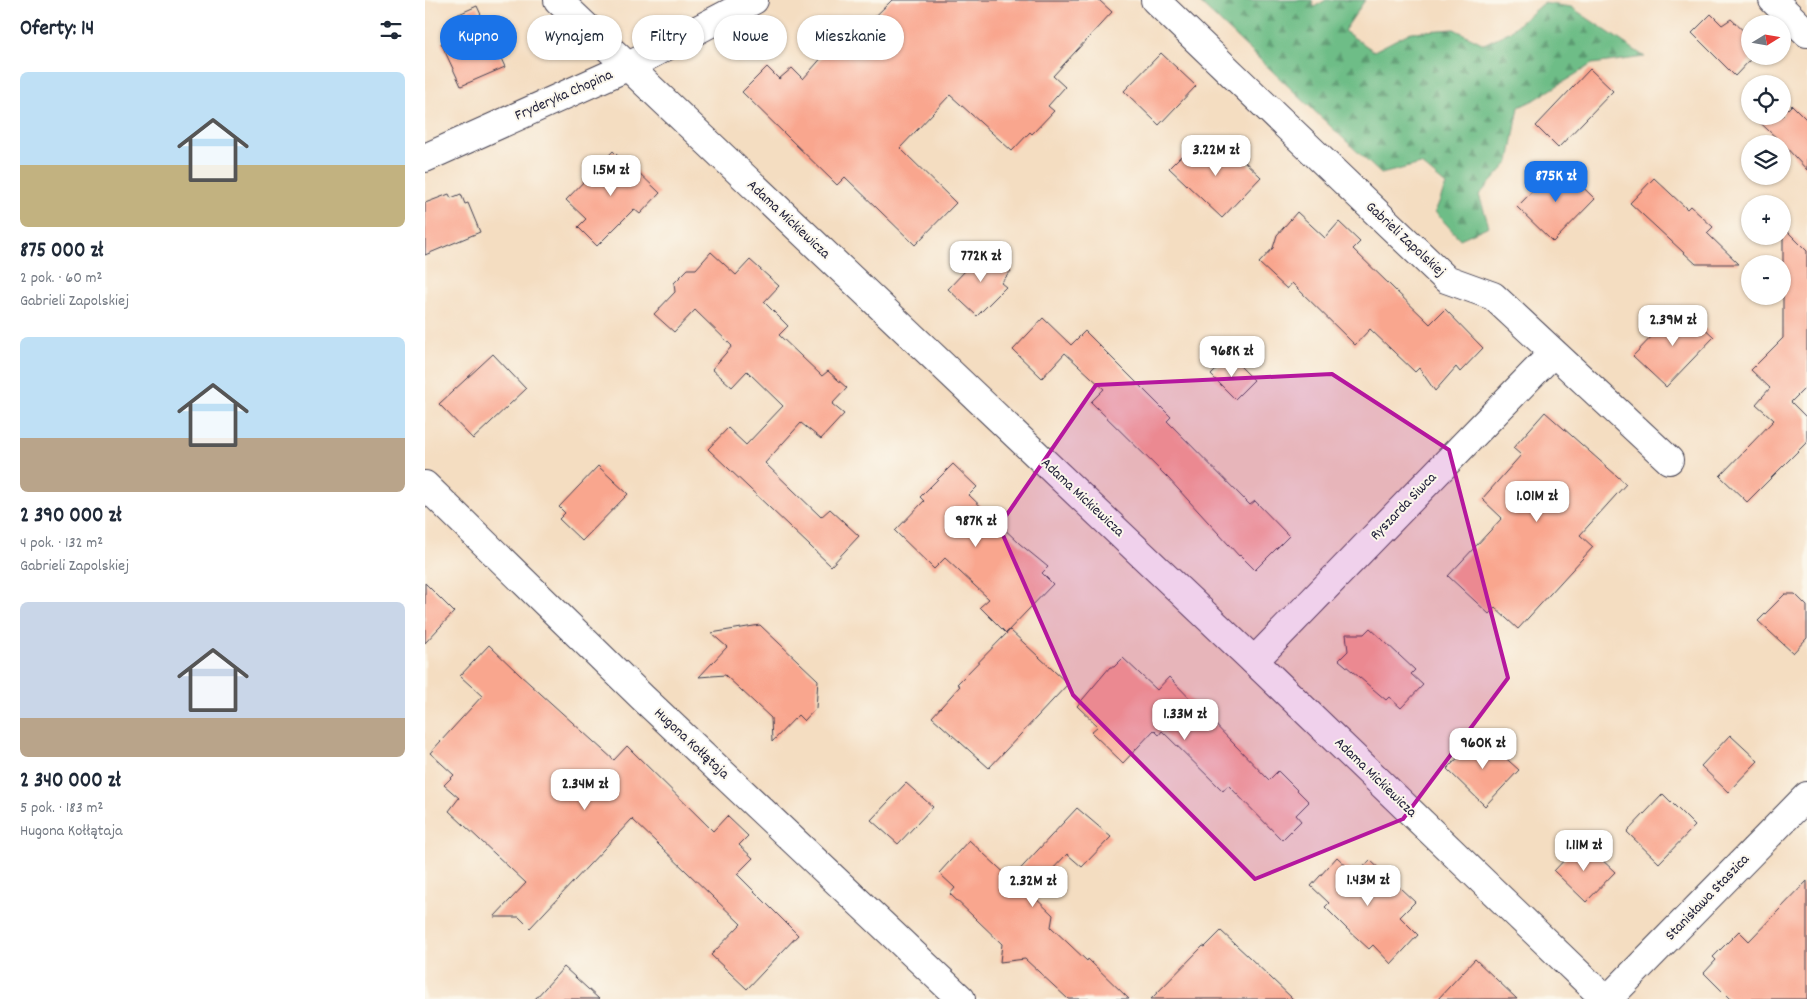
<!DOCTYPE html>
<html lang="pl">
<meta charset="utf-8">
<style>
body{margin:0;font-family:Dekko,sans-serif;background:#f6f6f7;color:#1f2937;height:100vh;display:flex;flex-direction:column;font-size:19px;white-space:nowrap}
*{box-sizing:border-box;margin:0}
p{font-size:16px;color:#747a83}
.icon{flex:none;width:28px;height:28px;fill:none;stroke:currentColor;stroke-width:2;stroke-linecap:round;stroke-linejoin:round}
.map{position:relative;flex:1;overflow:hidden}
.side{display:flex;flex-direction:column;background:#fff;width:425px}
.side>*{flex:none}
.hud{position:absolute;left:15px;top:15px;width:475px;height:45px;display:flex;gap:10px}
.needle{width:32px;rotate:79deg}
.controls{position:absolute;left:1316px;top:15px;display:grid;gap:10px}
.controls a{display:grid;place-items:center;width:50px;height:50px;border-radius:50%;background:#fff;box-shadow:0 1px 4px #0004;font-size:25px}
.price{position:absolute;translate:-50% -42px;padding:0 11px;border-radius:10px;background:#fff;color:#222;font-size:16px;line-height:32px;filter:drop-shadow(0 1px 2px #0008)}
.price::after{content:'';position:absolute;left:50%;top:30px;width:15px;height:11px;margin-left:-8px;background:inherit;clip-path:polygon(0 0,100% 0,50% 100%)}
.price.on{background:#1a73e8;color:#fff}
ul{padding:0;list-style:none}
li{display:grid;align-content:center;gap:10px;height:265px;padding:0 20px}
li span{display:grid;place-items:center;height:155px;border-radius:8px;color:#555}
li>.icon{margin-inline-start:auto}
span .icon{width:90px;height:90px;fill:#fffc;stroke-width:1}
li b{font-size:21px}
h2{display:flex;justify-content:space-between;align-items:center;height:60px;padding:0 20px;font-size:21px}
.pill{padding:0 18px;border-radius:22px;background:#fff;box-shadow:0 1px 4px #0004;font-size:18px;line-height:45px}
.pill.on{background:#1a73e8;color:#fff}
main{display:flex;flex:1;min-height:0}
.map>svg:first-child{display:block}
</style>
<main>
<section class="side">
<h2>Oferty: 14<svg class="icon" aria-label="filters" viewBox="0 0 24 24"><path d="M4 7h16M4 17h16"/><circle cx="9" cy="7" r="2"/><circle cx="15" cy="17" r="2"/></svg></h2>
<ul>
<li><span style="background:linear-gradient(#bfe0f5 60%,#c2b280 0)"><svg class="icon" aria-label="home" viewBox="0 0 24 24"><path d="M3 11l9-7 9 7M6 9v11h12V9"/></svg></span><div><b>875 000 zł</b><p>2 pok. · 60 m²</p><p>Gabrieli Zapolskiej</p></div></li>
<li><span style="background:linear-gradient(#bfe0f5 65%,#b9a48a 0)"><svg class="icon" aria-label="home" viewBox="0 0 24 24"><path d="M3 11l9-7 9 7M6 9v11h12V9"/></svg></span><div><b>2 390 000 zł</b><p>4 pok. · 132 m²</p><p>Gabrieli Zapolskiej</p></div></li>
<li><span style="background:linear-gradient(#c9d6e8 75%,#b9a48a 0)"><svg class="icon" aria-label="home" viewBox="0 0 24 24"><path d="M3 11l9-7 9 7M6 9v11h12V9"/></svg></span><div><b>2 340 000 zł</b><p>5 pok. · 183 m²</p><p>Hugona Kołłątaja</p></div></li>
</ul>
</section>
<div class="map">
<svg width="1382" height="999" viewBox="0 0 1382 999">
<defs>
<pattern id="forest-firs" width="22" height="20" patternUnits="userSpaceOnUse" patternTransform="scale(1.25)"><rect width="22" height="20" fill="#6ebd87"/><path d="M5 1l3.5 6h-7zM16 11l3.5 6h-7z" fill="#5a9970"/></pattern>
</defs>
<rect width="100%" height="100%" fill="#fbf7ec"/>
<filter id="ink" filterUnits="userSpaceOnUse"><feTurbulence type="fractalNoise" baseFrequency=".02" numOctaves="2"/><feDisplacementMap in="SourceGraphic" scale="10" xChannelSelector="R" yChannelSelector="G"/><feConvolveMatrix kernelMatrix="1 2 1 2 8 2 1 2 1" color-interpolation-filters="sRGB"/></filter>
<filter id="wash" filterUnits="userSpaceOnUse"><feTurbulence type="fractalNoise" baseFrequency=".0096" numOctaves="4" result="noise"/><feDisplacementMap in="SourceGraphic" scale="20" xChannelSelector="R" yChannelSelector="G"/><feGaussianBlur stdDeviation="1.12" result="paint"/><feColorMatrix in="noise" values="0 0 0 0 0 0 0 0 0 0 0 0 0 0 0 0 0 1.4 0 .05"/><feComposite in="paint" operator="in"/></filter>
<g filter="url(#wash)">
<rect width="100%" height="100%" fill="#f4ddc1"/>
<!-- forest -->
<polygon fill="url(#forest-firs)" stroke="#487061" points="772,0 887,0 889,7 901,0 940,0 919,31 949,51 986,32 1029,29 1059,44 1084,32 1118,3 1146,7 1220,57 1167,64 1111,99 1094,107 1084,162 1054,195 1064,226 1035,239 1010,212 1021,185 996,164 956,174"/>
<g id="blocks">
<!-- building -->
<g fill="#f9a68e">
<polygon points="467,0 674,0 687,12 628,76 640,87 623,106 629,111 607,134 605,132 587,151 525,95 475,148 531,203 490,245 420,177 412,185 317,92 342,67 354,79 367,68 378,79 407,46 412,50 421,41 423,43"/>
<polygon points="52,6 80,67 36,86 16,43 32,36 25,18"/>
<polygon points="1286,14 1297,25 1306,19 1325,37 1325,60 1310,76 1267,33"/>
<polygon points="736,53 771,86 734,125 699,91"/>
<polygon points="1165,69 1188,91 1133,148 1111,126"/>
<polygon points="1358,104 1363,109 1367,105 1382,120 1382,170 1358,144 1328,116 1358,116"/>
<polygon points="799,142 836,177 797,218 744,168 765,147 780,161"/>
<polygon points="188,151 207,170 209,168 235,193 215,214 209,209 172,246 153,227 161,219 141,200"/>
<polygon points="1134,164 1170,199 1128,242 1092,207"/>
<polygon points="1229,178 1262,209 1265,206 1288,227 1282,233 1314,264 1271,264 1205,203"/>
<polygon points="24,194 26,198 36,194 40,204 43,203 55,232 0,255 0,203"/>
<polygon points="872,212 900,238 914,222 935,242 928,249 1005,324 1020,309 1058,348 1035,372 1031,367 1010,391 994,368 990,372 945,329 930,345 867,283 862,289 834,263 848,248 852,235"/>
<polygon points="1358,227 1382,251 1382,386 1366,402 1382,418 1382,442 1322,502 1295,476 1349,420 1331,404 1345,388 1326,370 1358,338"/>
<polygon points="286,252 311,275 325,260 354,286 339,302 363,326 354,335 397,376 403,371 422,388 407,404 419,414 396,439 376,423 340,463 396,517 405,509 434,536 406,566 283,449 303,428 321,445 358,406 322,371 307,387 287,369 307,346 270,310 249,332 229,314 250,292 249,283 263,269 271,269"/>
<polygon points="558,252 565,258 569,255 586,271 576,283 581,287 552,316 523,289"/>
<polygon points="1256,306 1289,337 1241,387 1208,356"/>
<polygon points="618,318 646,345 660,331 746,417 742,421 825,505 830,501 864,536 830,570 815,555 814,556 743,478 666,402 679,389 640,353 617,378 588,350"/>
<polygon points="68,354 101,389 48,439 14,404"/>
<polygon points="805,356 829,380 810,399 786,375"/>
<polygon points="1120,412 1201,484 1155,535 1168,547 1093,629 1070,608 1064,614 1023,576 1077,518 1057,499 1096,455 1088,448"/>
<polygon points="528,464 552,487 544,495 595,544 623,567 617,573 628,584 581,633 555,607 564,599 520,558 509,569 470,531 499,501 495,497"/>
<polygon points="173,466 203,494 157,541 134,519 140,513 134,507"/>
<polygon points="0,583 29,612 0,643"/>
<polygon points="1360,594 1370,594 1382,606 1382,638 1368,653 1333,621"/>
<polygon points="335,625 393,680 391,708 379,721 373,715 347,742 346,718 300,675 274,677 302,647 286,633"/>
<polygon points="945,628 990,670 986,674 998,685 976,708 964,697 961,700 914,660 923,651 921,634 939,634"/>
<polygon points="585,630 643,684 564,768 507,717 535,686 532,684"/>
<polygon points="64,645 95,675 189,760 202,746 288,831 302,816 323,836 314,845 328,858 312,874 373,935 322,989 286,955 316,924 207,819 105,928 94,917 69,917 101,883 24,811 34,798 19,785 29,775 5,753 57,696 35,676"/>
<polygon points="698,658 732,690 744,677 844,780 853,771 884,802 871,815 876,821 857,840 803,785 798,791 737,731 734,735 729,730 698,763 666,732 673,726 652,706 685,667 689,667"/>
<polygon points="1055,735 1094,770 1060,806 1022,769"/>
<polygon points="1305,735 1333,761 1303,792 1276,766"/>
<polygon points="481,783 508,807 473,844 446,820"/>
<polygon points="1238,794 1270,826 1234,863 1202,832"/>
<polygon points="652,808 686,837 657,867 642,854 605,893 628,915 626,927 662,961 663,959 704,999 643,999 600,959 575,962 577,944 525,894 530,888 514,873 544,840 586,879"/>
<polygon points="1157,841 1190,872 1161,902 1129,871"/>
<polygon points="912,857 931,875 945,860 990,902 975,917 993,935 966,964 948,945 944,949 922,929 900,907 904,903 886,886"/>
<polygon points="1382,881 1382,999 1305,999 1279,973 1291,960 1288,957 1314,931 1324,941"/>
<polygon points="796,931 824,957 868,999 726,999 778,946 780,947"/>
<polygon points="1050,959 1092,999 1013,999"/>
<polygon points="139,967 174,999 110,999"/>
</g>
</g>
</g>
<g filter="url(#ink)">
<use href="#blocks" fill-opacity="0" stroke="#423e4f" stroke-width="1"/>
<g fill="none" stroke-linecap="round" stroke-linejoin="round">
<defs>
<g id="minor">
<polyline points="133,0 829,661 1180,999"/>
<polyline points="730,0 1021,279 1068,296 1244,460"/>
<polyline points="1348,0 1382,33"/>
<polyline points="0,158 202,67 329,0"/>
<polyline points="0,485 217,697 536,999"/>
<polyline points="829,661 1128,353"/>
<polyline points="1183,999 1382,796"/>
</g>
</defs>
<!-- minor casing -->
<use href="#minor" stroke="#423e4f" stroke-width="30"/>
<!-- minor -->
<use href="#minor" stroke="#fff" stroke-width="28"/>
</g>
</g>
<!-- marked area -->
<path fill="#b5179e" fill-opacity="0.2" stroke="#b5179e" stroke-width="4" stroke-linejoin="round" d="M907,374L1024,450L1083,678L978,819L830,879L648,695L574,526L671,385Z"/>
<g text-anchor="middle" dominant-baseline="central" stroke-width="4" stroke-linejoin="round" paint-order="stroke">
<!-- street labels -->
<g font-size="15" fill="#22223b" stroke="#fbf7ec">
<text transform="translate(139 96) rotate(-24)">Fryderyka Chopina</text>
<text transform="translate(363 220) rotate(43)">Adama Mickiewicza</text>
<text transform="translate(980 240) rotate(43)">Gabrieli Zapolskiej</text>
<text transform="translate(657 498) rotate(43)">Adama Mickiewicza</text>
<text transform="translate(979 507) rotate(-46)">Ryszarda Siwca</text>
<text transform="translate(266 744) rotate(43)">Hugona Kołłątaja</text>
<text transform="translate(950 778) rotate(44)">Adama Mickiewicza</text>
<text transform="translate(1283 898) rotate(-46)">Stanisława Staszica</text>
</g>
</g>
</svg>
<div class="controls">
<a><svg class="needle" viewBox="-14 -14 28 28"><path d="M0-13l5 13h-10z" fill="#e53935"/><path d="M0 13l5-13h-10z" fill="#747a83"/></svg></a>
<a><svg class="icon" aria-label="locate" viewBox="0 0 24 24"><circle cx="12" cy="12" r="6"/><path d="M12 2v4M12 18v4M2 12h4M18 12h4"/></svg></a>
<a><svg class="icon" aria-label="layers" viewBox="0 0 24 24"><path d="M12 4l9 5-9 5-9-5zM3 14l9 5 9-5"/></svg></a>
<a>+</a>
<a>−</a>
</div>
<b class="price" style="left:791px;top:177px">3.22M zł</b>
<b class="price" style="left:186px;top:197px">1.5M zł</b>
<b class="price on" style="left:1131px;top:203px">875K zł</b>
<b class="price" style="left:556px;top:283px">772K zł</b>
<b class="price" style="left:1248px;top:347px">2.39M zł</b>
<b class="price" style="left:807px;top:378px">968K zł</b>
<b class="price" style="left:1112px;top:523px">1.01M zł</b>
<b class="price" style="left:551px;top:548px">987K zł</b>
<b class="price" style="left:760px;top:741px">1.33M zł</b>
<b class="price" style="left:1058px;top:770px">960K zł</b>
<b class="price" style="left:160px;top:811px">2.34M zł</b>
<b class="price" style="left:1159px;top:872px">1.11M zł</b>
<b class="price" style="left:943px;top:907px">1.43M zł</b>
<b class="price" style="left:608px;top:908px">2.32M zł</b>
<div class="hud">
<a class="pill on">Kupno</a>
<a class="pill">Wynajem</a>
<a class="pill">Filtry</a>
<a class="pill">Nowe</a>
<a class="pill">Mieszkanie</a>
</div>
</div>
</main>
